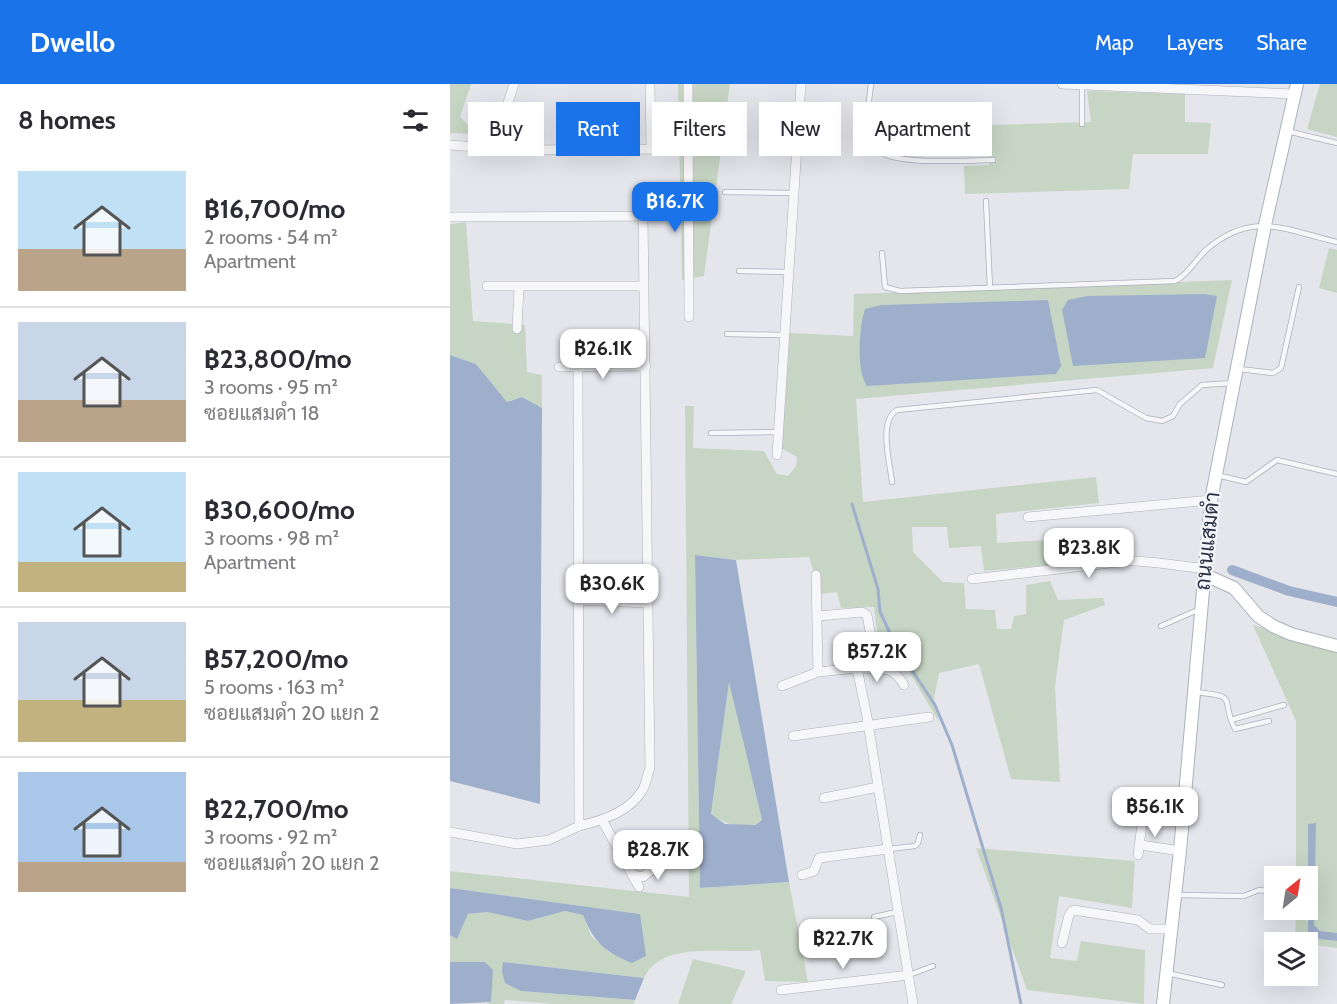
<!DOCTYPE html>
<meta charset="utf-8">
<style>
body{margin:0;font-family:Cabin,Sarabun,sans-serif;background:#f2f2f3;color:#2b2b33;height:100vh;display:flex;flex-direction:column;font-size:22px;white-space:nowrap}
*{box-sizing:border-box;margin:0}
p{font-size:20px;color:#7c7c81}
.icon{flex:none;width:33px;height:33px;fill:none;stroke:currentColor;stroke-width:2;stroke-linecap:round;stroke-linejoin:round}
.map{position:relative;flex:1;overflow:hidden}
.sheet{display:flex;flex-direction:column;background:#fff;width:450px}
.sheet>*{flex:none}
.banner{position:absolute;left:18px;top:18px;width:570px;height:54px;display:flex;gap:12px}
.needle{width:39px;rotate:30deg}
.fabs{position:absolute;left:814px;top:782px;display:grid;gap:12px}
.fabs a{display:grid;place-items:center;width:54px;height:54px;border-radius:0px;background:#fff;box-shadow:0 6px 24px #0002;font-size:30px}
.price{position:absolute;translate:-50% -51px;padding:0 14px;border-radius:12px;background:#fff;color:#222;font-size:20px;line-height:39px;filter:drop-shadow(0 2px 3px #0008)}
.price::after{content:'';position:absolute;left:50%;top:36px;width:18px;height:14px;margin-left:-9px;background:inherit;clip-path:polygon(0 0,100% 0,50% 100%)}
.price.current{background:#1a73e8;color:#fff}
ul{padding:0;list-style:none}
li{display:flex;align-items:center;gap:18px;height:150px;padding:0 18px}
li+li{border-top:2px solid #e1e1e2}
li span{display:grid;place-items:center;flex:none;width:168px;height:120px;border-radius:0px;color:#555}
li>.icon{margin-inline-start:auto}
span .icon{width:72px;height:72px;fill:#fffc;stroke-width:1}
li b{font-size:26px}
h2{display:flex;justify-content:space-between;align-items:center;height:72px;padding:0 18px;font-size:26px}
.chip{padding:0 21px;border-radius:0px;background:#fff;box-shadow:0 6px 24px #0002;font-size:21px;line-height:54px}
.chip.current{background:#1a73e8;color:#fff}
header{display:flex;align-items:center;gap:36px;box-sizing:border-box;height:84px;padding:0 30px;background:#1a73e8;color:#fff}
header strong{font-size:28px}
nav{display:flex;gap:33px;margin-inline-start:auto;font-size:21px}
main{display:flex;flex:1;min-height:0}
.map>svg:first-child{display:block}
</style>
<header>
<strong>Dwello</strong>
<nav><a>Map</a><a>Layers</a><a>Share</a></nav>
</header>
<main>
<section class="sheet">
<h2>8 homes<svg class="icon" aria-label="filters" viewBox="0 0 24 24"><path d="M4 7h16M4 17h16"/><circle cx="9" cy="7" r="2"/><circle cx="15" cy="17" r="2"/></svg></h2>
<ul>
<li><span style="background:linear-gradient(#bfe0f5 65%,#b9a48a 0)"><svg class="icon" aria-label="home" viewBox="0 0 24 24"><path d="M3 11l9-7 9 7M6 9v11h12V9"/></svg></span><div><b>฿16,700/mo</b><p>2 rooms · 54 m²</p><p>Apartment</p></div></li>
<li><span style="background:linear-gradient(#c9d6e8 65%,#b9a48a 0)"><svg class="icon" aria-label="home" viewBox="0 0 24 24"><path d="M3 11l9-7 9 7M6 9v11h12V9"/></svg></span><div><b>฿23,800/mo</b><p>3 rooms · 95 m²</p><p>ซอยแสมดำ 18</p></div></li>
<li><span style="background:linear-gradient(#bfe0f5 75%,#c2b280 0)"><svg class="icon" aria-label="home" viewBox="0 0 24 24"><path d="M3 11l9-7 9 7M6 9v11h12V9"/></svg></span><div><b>฿30,600/mo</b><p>3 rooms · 98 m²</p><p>Apartment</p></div></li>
<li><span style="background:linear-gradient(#c9d6e8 65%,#c2b280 0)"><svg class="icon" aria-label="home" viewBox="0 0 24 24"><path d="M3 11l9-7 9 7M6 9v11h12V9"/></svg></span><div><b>฿57,200/mo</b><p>5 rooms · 163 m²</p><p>ซอยแสมดำ 20 แยก 2</p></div></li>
<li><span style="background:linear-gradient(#a9c7e8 75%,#b9a48a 0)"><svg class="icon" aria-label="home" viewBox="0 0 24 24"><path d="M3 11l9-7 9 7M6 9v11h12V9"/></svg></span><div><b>฿22,700/mo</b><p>3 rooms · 92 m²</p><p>ซอยแสมดำ 20 แยก 2</p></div></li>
</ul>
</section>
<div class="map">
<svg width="887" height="920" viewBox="0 0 887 920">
<rect width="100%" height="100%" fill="#e4e6ec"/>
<!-- green -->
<g fill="#c7d6c4">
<polygon points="0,0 21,0 10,33 27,50 0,49"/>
<polygon points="228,0 280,0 254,192 232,196"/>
<polygon points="870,0 887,0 887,53 857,45"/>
<polygon points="637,7 735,10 735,38 761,39 758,70 683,70 679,105 515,110 514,82 539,81 540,41 641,38"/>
<polygon points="16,138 23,237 75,241 77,288 92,291 92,324 72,313 57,318 26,280 0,271 0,140"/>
<polygon points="879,164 887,166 887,209 869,204"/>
<path d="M782,196L763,284L406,315L413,418L646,393L649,419L546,430L547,459L597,456L600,481L534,487L531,462L499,464L497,443H462L463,468L493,498L514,499L516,525L545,526L547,545H561L564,532L576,530V501L600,497L608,516L653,514L655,521L614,536L605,602L610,698L561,695L529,580L489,589L484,614L489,638L451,574H444V580L428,581L408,568L407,555L427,548L424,523L391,524L387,508L371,510L359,473L286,476L245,471L250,804L339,798L358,898L315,897L310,866C275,871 212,855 194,894L54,878L52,888L71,907L185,916L183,920H103L55,916L54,920H36L41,918L35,878H0V851L7,854L18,830L37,828L78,837L115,827L133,831L141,852L161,870L190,830L0,804V787L239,813L235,322H244L243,364L314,367L327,390L338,392L346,382L347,373L331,364L339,249L403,252L404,210Z"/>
<polygon points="803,541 887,566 887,849 870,847 864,841 865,739 858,804 858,792 846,792 846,637"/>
<path d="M279,596L312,736C297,748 275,741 261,730Z"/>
<polygon points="526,764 685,777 682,824 609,812 600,874 627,877 631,857 695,866 694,920 577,906"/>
<polygon points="846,825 857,825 856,835 868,855 887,857 887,864 845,858"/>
<polygon points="243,875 296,887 281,920 228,920"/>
</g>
<!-- water -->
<g fill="#9eafcc" fill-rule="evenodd">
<polygon points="755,210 767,212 755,274 623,282 612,226 618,216 637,212"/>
<path d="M598,216L611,282L606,290L417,302C406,287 409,243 415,225L431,221Z"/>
<polygon points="0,271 26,280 57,318 72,313 92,324 90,720 0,697"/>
<path d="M245,471L286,476L339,798L250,804ZM279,598L312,736L305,741L275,740L261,730Z"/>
<polygon points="866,739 864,841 870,847 887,849 887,857 868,855 858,848 858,740"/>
<path d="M0,804L190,830L196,872L182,879C155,868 144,859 133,831L115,827L78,837L37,828L18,830L7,855L0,851Z"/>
<polygon points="0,878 35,878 43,886 41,918 0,920"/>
<polygon points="53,878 194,894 185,916 71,907 55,899 52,888"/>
</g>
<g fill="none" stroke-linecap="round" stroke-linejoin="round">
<!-- stream -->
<polyline stroke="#9eafcc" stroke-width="3" points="402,420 428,505 430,528 446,562 485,621 502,661 551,824 571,920"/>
<!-- canal -->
<polyline stroke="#9eafcc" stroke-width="10" points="782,486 839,507 887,518"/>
<defs>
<g id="lane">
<path d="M421,0C419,20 413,46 425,63C438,83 519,76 543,76"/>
<polyline points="632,1 632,40"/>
<polyline points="837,47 887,59"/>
<polyline points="275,108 344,109"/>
<polyline points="536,117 540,204"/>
<path d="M432,169L435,203L450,207L725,197C738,191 746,175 757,165C803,126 835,146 887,158"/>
<polyline points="289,187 338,188"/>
<polyline points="277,250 333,251"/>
<polyline points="789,285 823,289 831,284 849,203"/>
<polyline points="261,349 327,348"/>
<polyline points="767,391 796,398 827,376 887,390"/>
<path d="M442,398C440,379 428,337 447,326L647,306L696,334L712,337L723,332L730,320L752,301L783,299"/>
<polyline points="711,542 750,525"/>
<path d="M745,608C791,613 769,613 785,645L819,637"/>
<polyline points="781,636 834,621"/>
<polyline points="439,765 465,762 468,759 470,751"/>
<polyline points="726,811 794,812 809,806 824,808"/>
<polyline points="424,833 447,828"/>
<polyline points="717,889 772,901"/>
<polyline points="459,891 483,882"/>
</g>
<g id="street">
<polyline points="200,0 201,65"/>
<polyline points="238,0 239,233"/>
<polyline points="612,0 844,10"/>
<polyline points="0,61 67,66 227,65"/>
<polyline points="43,65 64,0"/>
<polyline points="0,133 227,132"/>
<polyline points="37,202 193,202"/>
<polyline points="67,245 69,203"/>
<polyline points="109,283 196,282"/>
<polyline points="327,371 351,0"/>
<polyline points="578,433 761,416"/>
<polyline points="366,491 368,588 407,584 417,633 463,920"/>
<path d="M522,495L677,477C703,476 728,483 754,484"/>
<polyline points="128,516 197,519"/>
<polyline points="369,532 412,528 417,531 420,547"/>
<path d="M407,584C429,585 442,580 454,601"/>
<polyline points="332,602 368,588"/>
<polyline points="343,652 479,633"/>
<polyline points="374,714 428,703"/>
<polyline points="152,736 189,803"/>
<path d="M129,742C152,737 179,728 192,707C196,701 197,691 200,684L193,132"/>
<polyline points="0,748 67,760 99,756 129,742 128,283"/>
<polyline points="691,761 730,767"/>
<polyline points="688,771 693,732"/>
<polyline points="182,791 193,793 225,767"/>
<polyline points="352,791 364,787 369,774 438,765"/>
<polyline points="612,859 619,831 623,826 688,836 700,845 721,845"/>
<polyline points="331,906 459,891"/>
</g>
<g id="secondary">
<polyline points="753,490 784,504 808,532 823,542 841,550 887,562"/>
<polyline points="713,920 730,767 761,416 815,141 847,0"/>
</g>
</defs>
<!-- lane casing -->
<use href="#lane" stroke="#acb0ba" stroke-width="6"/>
<!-- street casing -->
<use href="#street" stroke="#acb0ba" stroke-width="10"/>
<!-- secondary casing -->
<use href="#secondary" stroke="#acb0ba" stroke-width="14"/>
<!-- lane -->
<use href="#lane" stroke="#f7f7fa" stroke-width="4.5"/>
<!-- street -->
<use href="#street" stroke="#f7f7fa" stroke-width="9"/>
<!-- secondary -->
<use href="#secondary" stroke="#fff" stroke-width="12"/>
</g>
<g text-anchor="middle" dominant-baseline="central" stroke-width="4.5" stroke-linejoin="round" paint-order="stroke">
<!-- street labels -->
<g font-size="21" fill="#2a3145" stroke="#f4f5f9">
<text transform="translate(757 457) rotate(-84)">ถนนแสมดำ</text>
</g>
</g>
</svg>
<div class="fabs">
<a><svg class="needle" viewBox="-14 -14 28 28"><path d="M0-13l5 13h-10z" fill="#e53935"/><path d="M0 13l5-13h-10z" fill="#7c7c81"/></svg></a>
<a><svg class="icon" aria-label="layers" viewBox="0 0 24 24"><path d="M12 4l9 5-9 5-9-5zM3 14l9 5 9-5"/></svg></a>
</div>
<b class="price current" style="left:225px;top:149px">฿16.7K</b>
<b class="price" style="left:153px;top:296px">฿26.1K</b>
<b class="price" style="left:639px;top:495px">฿23.8K</b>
<b class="price" style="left:162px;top:531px">฿30.6K</b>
<b class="price" style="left:427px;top:599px">฿57.2K</b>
<b class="price" style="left:705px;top:754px">฿56.1K</b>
<b class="price" style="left:208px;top:797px">฿28.7K</b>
<b class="price" style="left:393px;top:886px">฿22.7K</b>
<div class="banner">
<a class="chip">Buy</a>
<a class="chip current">Rent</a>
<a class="chip">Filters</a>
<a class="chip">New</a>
<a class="chip">Apartment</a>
</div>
</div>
</main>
